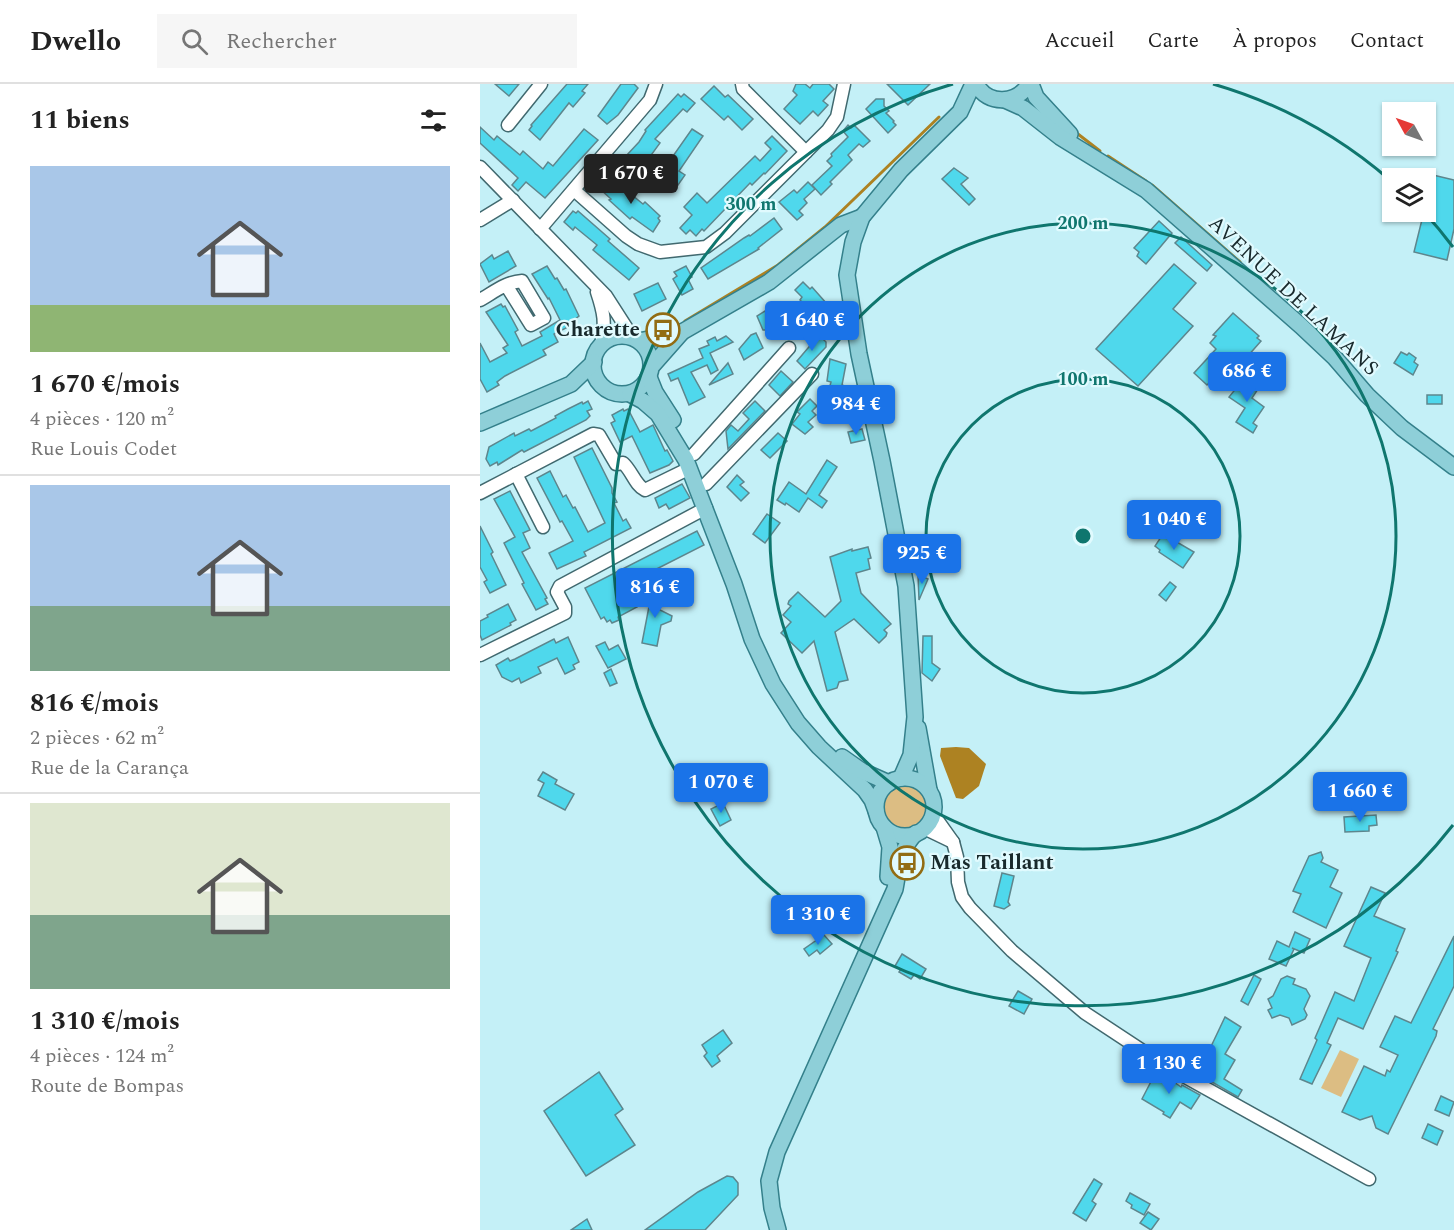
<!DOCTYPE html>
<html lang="fr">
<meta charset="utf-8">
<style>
body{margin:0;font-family:Spectral,serif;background:#f6f6f6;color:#222;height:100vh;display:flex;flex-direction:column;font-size:22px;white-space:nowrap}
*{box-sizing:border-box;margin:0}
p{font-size:20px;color:#767676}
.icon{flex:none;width:33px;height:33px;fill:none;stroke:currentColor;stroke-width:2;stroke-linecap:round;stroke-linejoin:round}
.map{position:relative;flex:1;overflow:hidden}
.drawer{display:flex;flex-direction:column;background:#fff;width:480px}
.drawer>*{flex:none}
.needle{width:39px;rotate:310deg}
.tools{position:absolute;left:902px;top:18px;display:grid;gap:12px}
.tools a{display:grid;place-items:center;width:54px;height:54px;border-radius:0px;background:#fff;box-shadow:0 2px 4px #0004;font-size:30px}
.price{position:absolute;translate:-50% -51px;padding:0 14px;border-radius:6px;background:#1a73e8;color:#fff;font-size:20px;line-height:39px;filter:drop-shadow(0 2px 3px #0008)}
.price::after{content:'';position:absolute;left:50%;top:36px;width:18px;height:14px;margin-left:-9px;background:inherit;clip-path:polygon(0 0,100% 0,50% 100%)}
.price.active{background:#222;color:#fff}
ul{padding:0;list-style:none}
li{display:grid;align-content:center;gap:12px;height:318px;padding:0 30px}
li+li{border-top:2px solid #e0e0e0}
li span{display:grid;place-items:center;height:186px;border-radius:0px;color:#555}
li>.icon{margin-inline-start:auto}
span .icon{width:108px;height:108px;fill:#fffc;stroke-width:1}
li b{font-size:26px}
h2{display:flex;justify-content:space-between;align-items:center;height:72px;padding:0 30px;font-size:26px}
header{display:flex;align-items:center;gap:36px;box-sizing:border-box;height:84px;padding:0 30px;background:#fff;border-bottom:2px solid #e0e0e0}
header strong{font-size:28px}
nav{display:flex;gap:33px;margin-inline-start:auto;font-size:21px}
.search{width:420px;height:54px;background:#f6f6f6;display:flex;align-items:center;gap:15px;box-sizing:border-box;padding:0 21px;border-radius:0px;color:#767676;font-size:22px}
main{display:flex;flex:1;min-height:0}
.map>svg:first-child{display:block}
</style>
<header>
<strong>Dwello</strong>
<div class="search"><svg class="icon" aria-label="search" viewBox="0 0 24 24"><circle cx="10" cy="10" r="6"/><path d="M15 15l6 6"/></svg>Rechercher</div>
<nav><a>Accueil</a><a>Carte</a><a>À propos</a><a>Contact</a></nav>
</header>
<main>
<section class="drawer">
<h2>11 biens<svg class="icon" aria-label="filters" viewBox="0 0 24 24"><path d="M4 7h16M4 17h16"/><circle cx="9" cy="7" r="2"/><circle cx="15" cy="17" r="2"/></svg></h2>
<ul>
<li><span style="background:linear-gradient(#a9c7e8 75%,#8fb573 0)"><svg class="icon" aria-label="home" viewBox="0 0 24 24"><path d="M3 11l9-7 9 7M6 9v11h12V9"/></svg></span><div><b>1 670 €/mois</b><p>4 pièces · 120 m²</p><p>Rue Louis Codet</p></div></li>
<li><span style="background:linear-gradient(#a9c7e8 65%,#7fa58c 0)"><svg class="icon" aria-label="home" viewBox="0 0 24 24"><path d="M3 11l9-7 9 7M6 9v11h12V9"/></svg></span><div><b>816 €/mois</b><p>2 pièces · 62 m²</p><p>Rue de la Carança</p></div></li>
<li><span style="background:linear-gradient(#dfe7d0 60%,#7fa58c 0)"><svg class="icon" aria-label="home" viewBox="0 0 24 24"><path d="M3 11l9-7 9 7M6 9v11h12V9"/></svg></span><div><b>1 310 €/mois</b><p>4 pièces · 124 m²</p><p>Route de Bompas</p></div></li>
</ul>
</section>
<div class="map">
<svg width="974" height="1146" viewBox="0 0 974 1146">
<rect width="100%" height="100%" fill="#c4f0f7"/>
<!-- green -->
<g fill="#dcbd83">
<circle cx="425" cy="723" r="21"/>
<polygon points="860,966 879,975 861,1013 841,1004"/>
</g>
<!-- water -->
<polygon fill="#ad8222" points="476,663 489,664 506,680 499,702 483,715 476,714 460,672 461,664"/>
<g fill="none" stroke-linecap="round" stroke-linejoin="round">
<!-- stream -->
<g stroke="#ad8222" stroke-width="3">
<polyline points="594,47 620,67"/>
<polyline points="628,72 666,97"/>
<polyline points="672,101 760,178"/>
<polyline points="205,237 298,181 345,143 459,33"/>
</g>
</g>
<!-- building -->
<g fill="#4fd8ec" stroke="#5d868d" stroke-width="1.5">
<polygon points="15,0 39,0 29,12"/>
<polygon points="87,0 108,0 102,7 105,9 93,23 89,19 60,56 49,46 52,42 51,41"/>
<polygon points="141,0 154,0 158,4 138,31 127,40 118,32"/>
<polygon points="316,0 325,0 330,4 333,0 349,0 354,5 343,17 348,21 338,32 333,27 320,40 304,25 317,11 313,7"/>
<polygon points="407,0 450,0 428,21"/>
<polygon points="234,2 245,13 248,11 273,35 262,46 248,32 244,36 221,15"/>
<polygon points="198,10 201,13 204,10 215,19 207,28 203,25 175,55 180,59 161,85 146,72 159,58 166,47 165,46"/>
<polygon points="396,15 404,15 404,22 409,27 406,29 414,37 413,38 416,41 408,49 386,25"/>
<polygon points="368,41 371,44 374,41 390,57 383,63 379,60 368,71 372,76 350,98 352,100 341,111 332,101 352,82 347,77 352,72 351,70 368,53 363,47"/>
<polygon points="0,43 14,56 17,52 40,71 43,67 63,85 68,78 73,82 104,45 118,56 65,114 46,98 38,107 32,101 38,94 0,59"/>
<polygon points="212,45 223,52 199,87 205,91 198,101 188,94 193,86 186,82"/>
<polygon points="292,52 307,67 285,90 284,89 272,101 270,99 224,147 222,145 216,152 210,146 206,150 200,144 212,131 204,123 217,109 227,119 275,72 280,77 291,65 285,59"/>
<polygon points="474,84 488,94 481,100 495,115 489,121 462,95"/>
<polygon points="953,91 974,96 974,145 967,176 934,168"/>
<polygon points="130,93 163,120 165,118 180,132 178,134 180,137 173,148 152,133 150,135 129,116 131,115 120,105"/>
<polygon points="328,98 335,105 324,115 327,119 319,127 323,131 317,136 299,118 314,106 317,109"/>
<polygon points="93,127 96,129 98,127 130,155 128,157 159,184 149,196 113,166 117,161 95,143 93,146 84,138"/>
<polygon points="294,134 302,145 278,164 279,165 228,195 221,184 264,154 269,151 270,152"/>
<polygon points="679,137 692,149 666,180 657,172 659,168 654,164"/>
<polygon points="701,153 732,181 727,187 695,159"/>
<polygon points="28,167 36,182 9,198 0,180 12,171 14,175"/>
<polygon points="694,180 716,199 693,225 713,242 658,302 616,265"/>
<polygon points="67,182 75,195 77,194 84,206 86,205 99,232 89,240 90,242 74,250 78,258 63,266 66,271 25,292 17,298 19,301 7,308 0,295 0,259 10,278 27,269 23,264 28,261 6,228 21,220 23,223 25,222 38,246 35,248 42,262 62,252 60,248 80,236 69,214 68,215 52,190"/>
<polygon points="206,182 212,193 208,195 213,205 202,211 193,195 197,192 194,188"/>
<polygon points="323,198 330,205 332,203 347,220 335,231 320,216 322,213 315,206"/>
<polygon points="178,199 186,215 162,227 154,210"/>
<polygon points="285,227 308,230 305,246 283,246 277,232"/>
<polygon points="753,229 779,252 777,254 781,257 767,273 763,269 736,300 732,296 727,301 714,289 736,265 730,259 736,252 733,251"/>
<polygon points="276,249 283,264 264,276 259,265 271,251"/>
<polygon points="339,251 346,258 346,263 325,285 317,277"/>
<polygon points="246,252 253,258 230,269 238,286 231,290 227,281 211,288 225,313 209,321 198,294 191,297 188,290 223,274 219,265 229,261 227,257 235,253 237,257"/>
<polygon points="921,268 927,271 929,269 936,274 934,278 938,281 933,291 914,279"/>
<polygon points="350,275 366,280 362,301 367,303 364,313 348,309 351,298 347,297"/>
<polygon points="248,279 253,290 229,301"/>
<polygon points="301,287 313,298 300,312 289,301"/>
<polygon points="766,292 780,302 772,314 784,323 773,339 777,342 773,349 756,338 765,324 749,313"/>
<rect x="947" y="311" width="15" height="9"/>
<polygon points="330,315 337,322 332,327 336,331 328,338 333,343 325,350 312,340 320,330 317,328"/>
<polygon points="108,317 112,325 107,327 110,332 106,336 44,368 42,366 18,381 17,378 10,382 6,375 9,363 34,349 35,352 49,345 51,347 76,334 75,332 88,325 102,318 103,320"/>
<polygon points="275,317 285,327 248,365 246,347 251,341 258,347 269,335 263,329"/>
<polygon points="143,325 144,327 148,325 160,348 173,341 185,367 187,366 193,377 189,381 170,389 152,352 140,358 131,339 135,337 132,331"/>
<polygon points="382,345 385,356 371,359 368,348"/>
<polygon points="298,349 307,357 290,374 281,366"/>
<polygon points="112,364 132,404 132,409 137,418 134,419 143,437 146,435 151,444 104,468 106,472 77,485 69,469 93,457 82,437 80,438 57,394 70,387 83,413 86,411 93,424 95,423 108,448 125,439 94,373"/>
<polygon points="347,376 357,383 339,411 347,417 342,424 328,414 319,428 306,419 305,421 297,416 309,398 326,410"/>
<polygon points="257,391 264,398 260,401 269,409 261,417 247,403"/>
<polygon points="202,400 210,414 189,425 186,420 179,424 175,414"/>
<polygon points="30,407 50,446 43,449 50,464 42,468 67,514 65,515 68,520 56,526 42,500 44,499 24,459 35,453 14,415"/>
<polygon points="287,430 300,439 285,459 273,450"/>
<polygon points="0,442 13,468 11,470 26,501 10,509 4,498 7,496 0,483"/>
<polygon points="217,447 224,461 143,502 146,502 157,523 138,533 139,536 132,539 130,536 127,538 124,533 121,535 105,504"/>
<polygon points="683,450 714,468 703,484 679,468 680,466 675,462"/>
<polygon points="388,463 391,474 388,475 390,485 376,489 381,509 411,540 404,546 407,549 406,552 399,559 374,535 355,548 368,596 359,598 357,604 347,607 334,557 322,569 301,549 311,538 303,531 311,522 308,520 309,517 318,508 345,533 361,517 350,473 372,465 372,467"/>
<polygon points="438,491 448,495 439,516"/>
<polygon points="690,498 696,503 686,517 679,511"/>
<polygon points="172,507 190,511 178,525 192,532 191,537 181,541 177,562 162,559"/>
<polygon points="28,520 36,536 30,539 31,541 2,556 0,551 0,537 8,533 7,531"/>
<polygon points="443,552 452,552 452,579 460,585 452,597 442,589"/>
<polygon points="88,553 99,578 93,581 95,585 85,590 77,574 58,583 61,589 41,599 39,594 32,598 22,593 16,581 28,574 30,577 35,575 74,555 76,559"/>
<polygon points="125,558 129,566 138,561 146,575 128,584 116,562"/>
<polygon points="131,585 137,599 130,602 124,589"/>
<polygon points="63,688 77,696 75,700 94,710 85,726 58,712 64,699 58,696"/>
<polygon points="243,719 251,736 240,742 231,725"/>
<polygon points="896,731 897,741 889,742 889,747 865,748 864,733"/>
<polygon points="841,768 843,774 841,778 858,786 850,803 862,809 846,844 813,828 821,810 813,807 829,772"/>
<polygon points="522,789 534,792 528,818 530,821 524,825 514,822"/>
<polygon points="891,803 905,809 894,832 925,845 916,867 918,868 883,945 858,934 847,959 851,961 832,1000 820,995 837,956 835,954 855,908 874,917 891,874 864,862"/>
<polygon points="815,848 830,855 824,869 812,864 814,865 806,882 789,875 797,857 809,863"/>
<polygon points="344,851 352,860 340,870 337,866 329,872 324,865"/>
<polygon points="974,852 974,902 953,945 957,947 956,952 908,1050 896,1044 892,1032 880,1036 862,1028 884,982 905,992 907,986 910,988 918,971 900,963 915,932 931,939"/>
<polygon points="422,870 446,885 440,895 434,891 431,895 419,888 421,885 415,882"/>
<polygon points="774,891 781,895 768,921 761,917"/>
<polygon points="807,892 815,895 813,900 826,905 830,912 824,925 827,931 825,935 812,941 809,934 800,931 792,934 788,926 792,924 788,915 793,912 801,895"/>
<polygon points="538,907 552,915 544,930 529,922"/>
<polygon points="745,933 761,943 745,970 755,976 744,995 762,1006 758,1013 718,990"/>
<polygon points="243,946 252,959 237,972 240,977 232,983 224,972 227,969 222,961"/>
<polygon points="677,986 701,1003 702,1001 720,1011 711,1025 700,1018 690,1034 683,1030 684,1028 662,1015"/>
<polygon points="119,988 143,1025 135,1031 155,1061 106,1092 64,1027"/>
<polygon points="961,1012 974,1018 969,1032 955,1026"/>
<polygon points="948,1040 963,1047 957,1061 942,1054"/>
<polygon points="247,1092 253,1093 258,1099 258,1111 225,1146 165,1146 218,1108"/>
<polygon points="614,1095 622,1100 612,1117 616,1120 606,1137 593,1129"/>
<polygon points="650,1109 670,1120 664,1131 651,1124 652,1121 646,1117"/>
<polygon points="668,1128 679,1135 671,1146 660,1139"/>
<polygon points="107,1135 112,1146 91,1146"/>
</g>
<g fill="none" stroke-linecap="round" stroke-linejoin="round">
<defs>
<g id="minor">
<polyline points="262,0 263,5 326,68"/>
<polyline points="28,41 61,0"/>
<polyline points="0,83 126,212 153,254"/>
<polyline points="94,106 146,152 158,160 180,168 226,163 245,149 348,46 357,33 364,0"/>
<polyline points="0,136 33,116"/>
<polyline points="60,145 170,16 176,0"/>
<path d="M117,208C124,229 126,239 121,261"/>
<path d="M0,216C14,208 26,198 42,197L64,234L51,241L26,201"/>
<polyline points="214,370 309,264"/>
<polyline points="36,390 63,443"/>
<polyline points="226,400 332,290"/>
<path d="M0,409L113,350L119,351L136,380L143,379C152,387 155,401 165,406L210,384"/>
<polyline points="0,571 85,529 85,523 77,508 80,502 226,424"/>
<polyline points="444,744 473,758 453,730"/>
<polyline points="473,758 477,773 478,798 482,813 490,824 532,867 605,929 684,981 889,1095"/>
</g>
<g id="major">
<path d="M496,0C508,22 537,20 549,0"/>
<polyline points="551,0 556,13 590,50"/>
<polyline points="525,16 543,24 580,53 666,106 821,242 855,274 887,311 922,344 974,383"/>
<circle cx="142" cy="281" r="29"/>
<polyline points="159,257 202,248"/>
<polyline points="172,282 202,248 289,198 361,141 382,133"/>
<polyline points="169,293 175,308 193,336"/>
<polyline points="150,310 163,317 178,330 206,376 254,500 272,555 293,600 318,639 339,663 385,706 392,716 396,727"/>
<polyline points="0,339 91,300 114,278"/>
<polyline points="438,644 449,706"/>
<polyline points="362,673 382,687 409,699"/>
<polyline points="421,694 431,671 435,633 426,502 402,377 379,270 367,191 373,158 382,133 421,86 480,28 493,0"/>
<circle cx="425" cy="723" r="29"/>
<polyline points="404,743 410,763 408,793"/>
<path d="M298,1146L292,1124L289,1097L297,1068L415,805C419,783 420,765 436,749"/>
</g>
</defs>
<!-- minor casing -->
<use href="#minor" stroke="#41696f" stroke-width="15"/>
<!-- major casing -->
<use href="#major" stroke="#34808b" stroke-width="18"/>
<!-- minor -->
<use href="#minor" stroke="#fff" stroke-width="12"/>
<!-- major -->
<use href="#major" stroke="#8ecfd8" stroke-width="15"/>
</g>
<!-- distance rings -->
<g fill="none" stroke="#0f766e" stroke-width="3">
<circle cx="603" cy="452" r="157"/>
<circle cx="603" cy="452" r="313"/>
<path d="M973 741A470 470 0 1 1 473 0M733 0A470 470 0 0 1 911 97M944 128A470 470 0 0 1 973 163"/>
</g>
<!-- icons -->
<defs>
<symbol id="bus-ring" viewBox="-11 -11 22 22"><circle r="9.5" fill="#e0fafe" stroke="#926c13" stroke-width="1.5"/><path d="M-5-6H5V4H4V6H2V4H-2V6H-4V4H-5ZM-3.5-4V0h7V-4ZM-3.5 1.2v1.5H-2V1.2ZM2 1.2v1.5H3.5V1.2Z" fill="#926c13"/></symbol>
</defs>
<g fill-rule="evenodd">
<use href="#bus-ring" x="164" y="227" width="38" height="38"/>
<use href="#bus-ring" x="408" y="760" width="38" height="38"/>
</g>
<g text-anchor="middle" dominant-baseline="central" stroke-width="4.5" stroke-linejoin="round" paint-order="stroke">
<!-- street labels -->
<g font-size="21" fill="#18292c" stroke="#e0fafe">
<text transform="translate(813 212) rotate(43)">AVENUE DE LAMANS</text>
</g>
<!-- poi labels -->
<g font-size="21" font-weight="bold" fill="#18292c" stroke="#e0fafe" text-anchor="end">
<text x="160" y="246">Charette</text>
<text x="450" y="779" text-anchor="start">Mas Taillant</text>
</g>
</g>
<circle cx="603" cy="452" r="9" fill="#0f766e" stroke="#e0fafe" stroke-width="3"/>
<g font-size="18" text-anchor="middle" font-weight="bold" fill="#0f766e" stroke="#e0fafe" stroke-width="4.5" stroke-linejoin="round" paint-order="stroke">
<text x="271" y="126">300 m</text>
<text x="603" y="145">200 m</text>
<text x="603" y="301">100 m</text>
</g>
</svg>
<div class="tools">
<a><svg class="needle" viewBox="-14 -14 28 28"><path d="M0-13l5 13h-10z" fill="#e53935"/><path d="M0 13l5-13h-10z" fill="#767676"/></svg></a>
<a><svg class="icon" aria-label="layers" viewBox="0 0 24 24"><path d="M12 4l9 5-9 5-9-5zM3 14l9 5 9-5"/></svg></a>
</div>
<b class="price active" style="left:151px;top:121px">1 670 €</b>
<b class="price" style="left:332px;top:268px">1 640 €</b>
<b class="price" style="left:767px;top:319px">686 €</b>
<b class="price" style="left:376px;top:352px">984 €</b>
<b class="price" style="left:694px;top:467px">1 040 €</b>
<b class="price" style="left:442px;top:501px">925 €</b>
<b class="price" style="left:175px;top:535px">816 €</b>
<b class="price" style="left:241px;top:730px">1 070 €</b>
<b class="price" style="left:880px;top:739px">1 660 €</b>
<b class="price" style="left:338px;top:862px">1 310 €</b>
<b class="price" style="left:689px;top:1011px">1 130 €</b>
</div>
</main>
